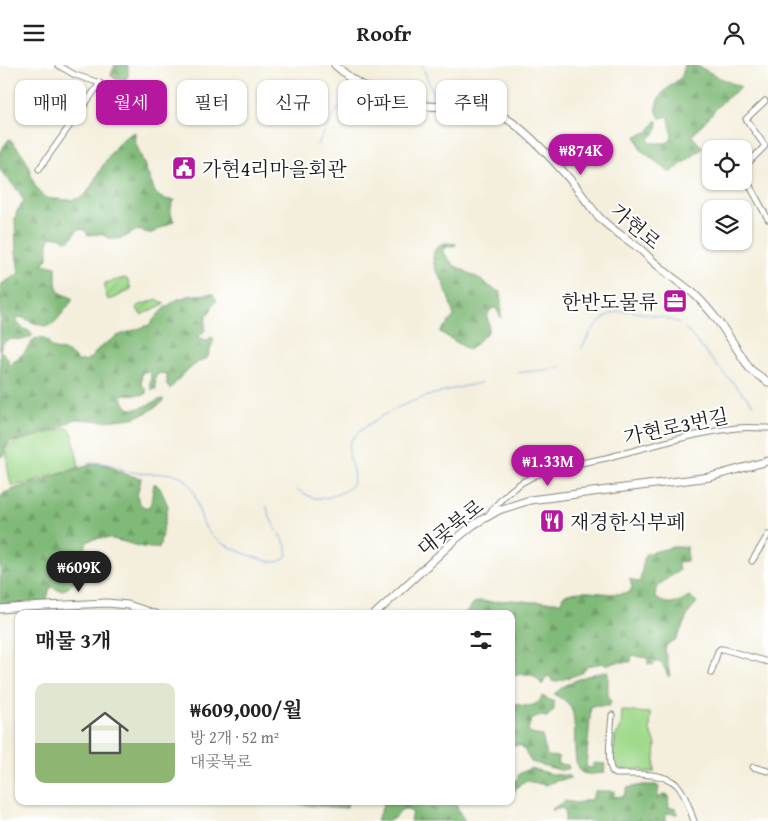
<!DOCTYPE html>
<html lang="ko">
<meta charset="utf-8">
<style>
body{margin:0;font-family:"Gentium Book Plus","Noto Serif KR",serif;background:#f6f6f6;color:#222;height:100vh;display:flex;flex-direction:column;font-size:19px;white-space:nowrap}
*{box-sizing:border-box;margin:0}
p{font-size:16px;color:#767676}
.icon{flex:none;width:28px;height:28px;fill:none;stroke:currentColor;stroke-width:2;stroke-linecap:round;stroke-linejoin:round}
.map{position:relative;flex:1;overflow:hidden}
.drawer{position:absolute;left:15px;top:545px;width:500px;height:195px;display:flex;flex-direction:column;background:#fff;border-radius:10px;box-shadow:0 1px 4px #0004}
.drawer>*{flex:none}
.banner{position:absolute;left:15px;top:15px;width:500px;height:45px;display:flex;gap:10px}
.tools{position:absolute;left:702px;top:75px;display:grid;gap:10px}
.tools a{display:grid;place-items:center;width:50px;height:50px;border-radius:10px;background:#fff;box-shadow:0 1px 4px #0004;font-size:25px}
.price{position:absolute;translate:-50% -42px;padding:0 11px;border-radius:18px;background:#b5179e;color:#fff;font-size:16px;line-height:32px;filter:drop-shadow(0 1px 2px #0008)}
.price::after{content:'';position:absolute;left:50%;top:30px;width:15px;height:11px;margin-left:-8px;background:inherit;clip-path:polygon(0 0,100% 0,50% 100%)}
.price.active{background:#222;color:#fff}
ul{padding:0;list-style:none}
li{display:flex;align-items:center;gap:15px;height:125px;padding:0 20px}
li span{display:grid;place-items:center;flex:none;width:140px;height:100px;border-radius:10px;color:#555}
li>.icon{margin-inline-start:auto}
span .icon{width:60px;height:60px;fill:#fffc;stroke-width:1}
li b{font-size:21px}
h2{display:flex;justify-content:space-between;align-items:center;height:60px;padding:0 20px;font-size:21px}
.tag{padding:0 18px;border-radius:10px;background:#fff;box-shadow:0 1px 4px #0004;font-size:18px;line-height:45px}
.tag.active{background:#b5179e;color:#fff}
header{display:flex;justify-content:space-between;align-items:center;height:65px;padding:0 20px;background:#fff;font-size:22px;font-weight:800}
.map>svg:first-child{display:block}
</style>
<header><svg class="icon" aria-label="menu" viewBox="0 0 24 24"><path d="M4 6h16M4 12h16M4 18h16"/></svg>Roofr<svg class="icon" aria-label="person" viewBox="0 0 24 24"><circle cx="12" cy="8" r="4"/><path d="M4 21q1-7 8-7t8 7"/></svg></header>
<div class="map">
<svg width="768" height="756" viewBox="0 0 768 756">
<defs>
<pattern id="forest-firs" width="22" height="20" patternUnits="userSpaceOnUse" patternTransform="scale(1.25)"><rect width="22" height="20" fill="#80ba78"/><path d="M5 1l3.5 6h-7zM16 11l3.5 6h-7z" fill="#6e9f67"/></pattern>
<pattern id="garden-furrows" width="10" height="10" patternUnits="userSpaceOnUse" patternTransform="scale(1.25)"><rect width="10" height="10" fill="#a1da8d"/><path d="M-1 1l2-2M0 10L10 0M9 11l2-2" fill="none" stroke="#8aba79"/></pattern>
</defs>
<rect width="100%" height="100%" fill="#fff"/>
<filter id="ink" filterUnits="userSpaceOnUse"><feTurbulence type="fractalNoise" baseFrequency=".02" numOctaves="2"/><feDisplacementMap in="SourceGraphic" scale="10" xChannelSelector="R" yChannelSelector="G"/><feConvolveMatrix kernelMatrix="1 2 1 2 8 2 1 2 1" color-interpolation-filters="sRGB"/></filter>
<filter id="wash" filterUnits="userSpaceOnUse"><feTurbulence type="fractalNoise" baseFrequency=".0096" numOctaves="4" result="noise"/><feDisplacementMap in="SourceGraphic" scale="20" xChannelSelector="R" yChannelSelector="G"/><feGaussianBlur stdDeviation="1.12" result="paint"/><feColorMatrix in="noise" values="0 0 0 0 0 0 0 0 0 0 0 0 0 0 0 0 0 1.4 0 .05"/><feComposite in="paint" operator="in"/></filter>
<g filter="url(#wash)">
<rect width="100%" height="100%" fill="#f4efdd"/>
<!-- grass -->
<g fill="#a1da8d" stroke="#5e7b54">
<path d="M68,363L72,367L79,402L15,421L11,420C9,408 1,384 15,377Z"/>
<polygon points="622,646 651,648 650,665 656,679 654,707 642,707 642,704 620,704 614,700 613,696 615,671 621,663"/>
</g>
<!-- forest -->
<g fill="url(#forest-firs)" stroke="#4e6b4a">
<polygon points="115,0 128,0 128,11 125,15 116,14 111,11 111,9"/>
<path d="M684,0H696L722,14L741,22L722,37L692,71L702,82V84L671,107H669L641,85L636,71L648,67L657,55L658,57C657,65 656,69 648,74L650,78H666L671,75C674,66 669,61 669,52L668,51L661,53L659,52C649,32 669,24 682,11L683,8Z"/>
<path d="M135,67V76L155,127C160,134 167,135 175,135C169,142 170,149 174,156L152,168H149L137,165L125,172L116,174H111L100,169L88,170L85,165L80,164C74,166 74,173 68,176C64,175 61,172 57,172C44,169 49,188 48,194L43,198L42,199L56,202V219L59,227L72,233V236L57,255L50,261C39,262 30,255 20,252L18,253L17,257C21,263 25,264 31,267L32,271C24,277 16,273 7,275L2,279L0,285L8,293V299L10,300L24,288L34,274L40,273L49,276L48,279L50,281L55,284L68,287L78,296H85L92,292L99,283L117,271L149,260L163,244L178,234L192,230L213,229L217,236L213,239L211,245L206,251L205,265L203,268L198,273V274H202L206,276L209,275L210,272L214,274L208,291L207,293L197,298L183,309L170,324L167,321V309L161,308L156,310L155,315L156,324L152,325L150,319L151,310L148,307H142L141,319L146,324V329L143,330L125,329L122,332C128,357 150,336 163,334V337L148,347L133,353L105,356L78,354L73,355L61,363L10,377L6,384L4,390L0,392V220L15,211L19,207L16,188L15,154L17,146L24,136L19,127L0,105V87L9,74L11,75C16,82 24,89 27,97C31,108 32,119 41,129C46,134 52,134 59,134C66,135 75,136 82,132C88,128 92,120 95,114C104,99 117,73 135,67Z"/>
<path d="M446,178L456,179V180L447,182L442,186L455,201L475,211L495,225L501,227V253L496,243H494L490,245L487,251L489,261L488,267L469,285L440,267L454,251C451,240 447,228 443,217C441,212 437,208 435,203C431,191 433,180 446,178Z"/>
<path d="M96,398L110,401L128,410L141,413C140,425 132,433 144,442H149L151,437L154,419L155,418L160,423L168,441L159,483C152,483 146,483 139,481C126,478 102,468 89,476C84,479 86,485 85,490C83,501 76,522 63,525C59,526 56,524 52,522L50,523L46,537L0,541V432L4,428L20,422Z"/>
<path d="M673,482H687V496L679,497L678,498V503L680,505C671,512 655,518 655,532C666,542 678,538 689,531L697,537L688,549L677,574L669,578L666,581L665,585L670,611H668L664,602L659,597H655L653,600L648,599V594L646,593L632,590L631,597H618L605,600L603,598L587,601L582,608L558,616L553,617L550,612L547,611L542,620C534,607 525,607 511,612V549H465L474,538L480,536L492,537L512,535L533,537H561L563,531C584,521 608,533 630,527L632,522L630,514L637,517L640,516L645,489Z"/>
<path d="M608,606V630L611,638L609,641H591L586,702L593,703V698L605,699L604,708C598,708 587,711 581,707C570,700 579,654 570,641C566,636 560,633 554,629C571,615 586,610 608,606Z"/>
<path d="M542,631L554,637V645L547,652L539,651L531,655L528,665L531,669L542,671L547,691L559,692L558,699L568,700L569,704L560,705L531,697L522,681L517,680L511,681V636C518,641 530,643 537,638C539,637 541,634 542,631Z"/>
<polygon points="530,703 552,709 569,711 571,713 556,716 546,720 527,716 521,718 511,730 511,716 517,715 519,709"/>
<polygon points="643,720 656,720 659,722 657,734 663,730 668,730 669,743 676,743 677,749 666,748 666,756 563,756 565,753 564,743 551,745 564,736 577,738 592,734 595,726 614,726 614,732 624,731 627,723"/>
<polygon points="289,736 348,736 347,743 303,740"/>
<path d="M383,736H455L458,745L465,756H410L412,747C400,740 399,752 389,756C386,756 379,756 376,756L383,741Z"/>
</g>
<!-- garden -->
<g fill="url(#garden-furrows)" stroke="#5e7b54">
<polygon points="125,213 128,215 131,224 115,233 108,235 105,227 105,218"/>
<polygon points="157,234 164,238 164,239 141,250 140,249 137,243 138,241"/>
</g>
<g fill="none" stroke-linecap="round" stroke-linejoin="round">
<!-- stream -->
<g stroke="#72a7df" stroke-width="1">
<polyline points="417,36 418,33 430,35 433,32 433,28 422,0"/>
<path d="M317,80L339,42L352,37L362,25C374,30 403,47 415,43"/>
<polyline points="685,263 718,302 754,340"/>
<path d="M582,283C589,268 600,251 617,247C626,245 636,247 645,249C657,251 668,253 679,258"/>
<path d="M519,308C533,305 550,306 562,301"/>
<path d="M87,399C109,394 118,406 139,408C150,410 172,406 180,411C199,421 196,449 207,465C217,480 250,491 267,496C275,498 284,497 287,489C290,479 267,457 267,441"/>
<path d="M298,425C303,428 309,432 315,433C325,435 345,428 351,421C359,411 346,392 349,380C351,373 359,367 364,363C398,337 440,326 481,318"/>
</g>
</g>
</g>
<g filter="url(#ink)">
<g fill="none" stroke-linecap="round" stroke-linejoin="round">
<defs>
<g id="street">
<polyline points="744,102 765,81 746,54 765,36"/>
<polyline points="39,104 100,18 75,10 58,0"/>
<polyline points="744,110 768,154"/>
<path d="M489,449C500,434 515,420 532,412C557,401 584,398 610,392C652,381 694,368 737,363C747,362 758,363 768,363"/>
<polyline points="752,496 768,470"/>
<polyline points="711,608 718,586 720,584 723,584 768,597"/>
<path d="M612,650C611,662 607,693 611,703C612,707 612,707 616,709C634,709 664,707 677,720C685,727 690,746 694,756"/>
<polyline points="753,702 768,706"/>
</g>
<g id="secondary">
<path d="M335,0C360,23 393,40 427,41C452,43 479,39 502,51C525,63 556,98 573,118C582,129 589,141 599,152C611,165 626,173 640,184C647,190 653,197 660,202C671,212 682,219 693,228C716,249 733,278 750,304L755,308L768,317"/>
<polyline points="0,544 26,542 107,538 128,540 155,549"/>
<polyline points="375,549 456,474 473,460 499,445 530,435 710,412 768,396"/>
</g>
</defs>
<!-- street casing -->
<use href="#street" stroke="#88867c" stroke-width="7"/>
<!-- secondary casing -->
<use href="#secondary" stroke="#88867c" stroke-width="9"/>
<!-- street -->
<use href="#street" stroke="#fff" stroke-width="5"/>
<!-- secondary -->
<use href="#secondary" stroke="#fff" stroke-width="7"/>
</g>
</g>
<!-- icons -->
<defs>
<symbol id="civic-square" viewBox="-11 -11 22 22"><rect x="-9" y="-9" width="18" height="18" rx="4" fill="#b5179e" stroke="#fff"/><path d="M-.6-6.5H3V-4.5H.6V-3L4-1V1h2V6H-6V1h2V-1L-.6-3ZM-1.2 2.5V6h2.4V2.5Z" fill="#fff"/></symbol>
<symbol id="office-square" viewBox="-11 -11 22 22"><rect x="-9" y="-9" width="18" height="18" rx="4" fill="#b5179e" stroke="#fff"/><path d="M-6-3h4V-5.5h4V-3h4V5H-6ZM-1-4.5V-3h2v-1.5ZM-6 0V1H6V0Z" fill="#fff"/></symbol>
<symbol id="restaurant-square" viewBox="-11 -11 22 22"><rect x="-9" y="-9" width="18" height="18" rx="4" fill="#b5179e" stroke="#fff"/><path d="M-5-6h1v4h1v-4h1v4h1v-4h1v5L-1.5 .5V6h-2V.5L-5-1ZM5-6V6H3V1.5H1.5Q1.5-4 5-6Z" fill="#fff"/></symbol>
</defs>
<g fill-rule="evenodd">
<use href="#civic-square" x="170" y="89" width="28" height="28"/>
<use href="#office-square" x="661" y="222" width="28" height="28"/>
<use href="#restaurant-square" x="538" y="442" width="28" height="28"/>
</g>
<g text-anchor="middle" dominant-baseline="central" stroke-width="4" stroke-linejoin="round" paint-order="stroke">
<!-- poi labels -->
<g font-size="20" fill="#1c1c1c" stroke="#fff" text-anchor="start">
<text x="202" y="103">가현4리마을회관</text>
<text x="658" y="236" text-anchor="end">한반도물류</text>
<text x="570" y="456">재경한식부페</text>
</g>
<!-- street labels -->
<g font-size="20" fill="#1c1c1c" stroke="#fff">
<text transform="translate(636 161) rotate(40)">가현로</text>
<text transform="translate(676 361) rotate(-12)">가현로3번길</text>
<text transform="translate(450 462) rotate(-38)">대곶북로</text>
</g>
</g>
</svg>
<div class="tools">
<a><svg class="icon" aria-label="locate" viewBox="0 0 24 24"><circle cx="12" cy="12" r="6"/><path d="M12 2v4M12 18v4M2 12h4M18 12h4"/></svg></a>
<a><svg class="icon" aria-label="layers" viewBox="0 0 24 24"><path d="M12 4l9 5-9 5-9-5zM3 14l9 5 9-5"/></svg></a>
</div>
<b class="price" style="left:581px;top:111px">₩874K</b>
<b class="price" style="left:548px;top:422px">₩1.33M</b>
<b class="price active" style="left:79px;top:528px">₩609K</b>
<div class="banner">
<a class="tag">매매</a>
<a class="tag active">월세</a>
<a class="tag">필터</a>
<a class="tag">신규</a>
<a class="tag">아파트</a>
<a class="tag">주택</a>
</div>
<section class="drawer">
<h2>매물 3개<svg class="icon" aria-label="filters" viewBox="0 0 24 24"><path d="M4 7h16M4 17h16"/><circle cx="9" cy="7" r="2"/><circle cx="15" cy="17" r="2"/></svg></h2>
<ul>
<li><span style="background:linear-gradient(#dfe7d0 60%,#8fb573 0)"><svg class="icon" aria-label="home" viewBox="0 0 24 24"><path d="M3 11l9-7 9 7M6 9v11h12V9"/></svg></span><div><b>₩609,000/월</b><p>방 2개 · 52 m²</p><p>대곶북로</p></div></li>
</ul>
</section>
</div>
